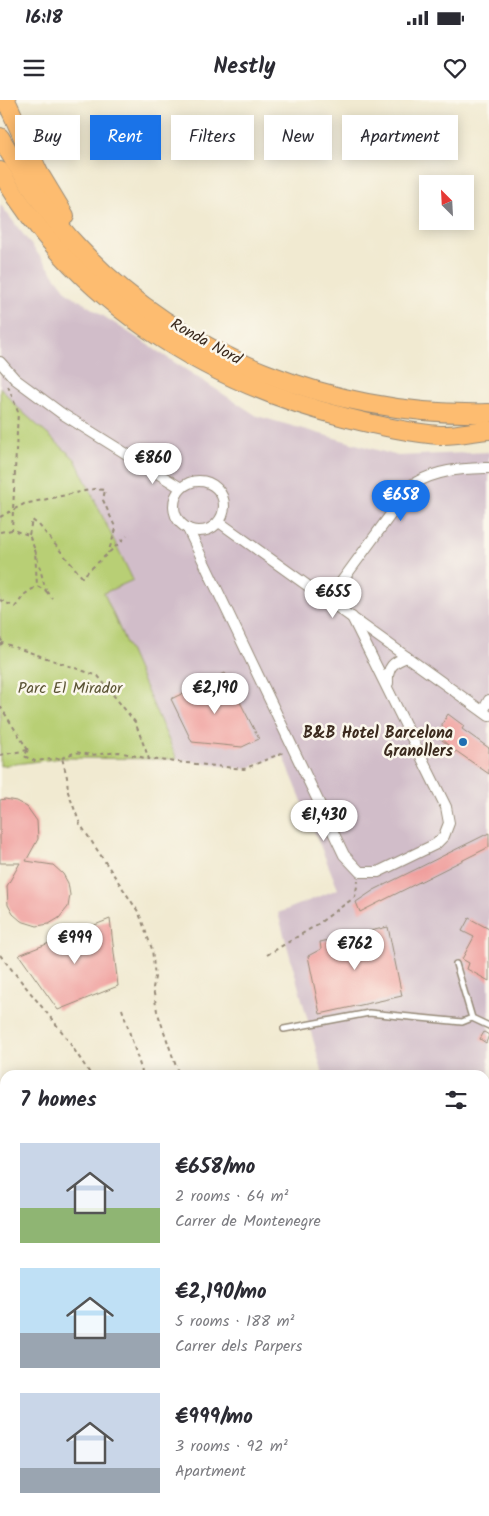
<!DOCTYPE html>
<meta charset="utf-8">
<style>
body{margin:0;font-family:Kalam,sans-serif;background:#f7f7f7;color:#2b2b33;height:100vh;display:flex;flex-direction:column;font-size:19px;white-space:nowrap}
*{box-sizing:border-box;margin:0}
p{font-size:16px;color:#7c7c81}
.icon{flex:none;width:28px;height:28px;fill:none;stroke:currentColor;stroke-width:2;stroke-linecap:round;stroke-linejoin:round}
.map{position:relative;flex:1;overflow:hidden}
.sheet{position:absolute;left:0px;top:970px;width:490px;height:446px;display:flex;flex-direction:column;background:#fff;border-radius:15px 15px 0 0;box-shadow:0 2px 12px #0003}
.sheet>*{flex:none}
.banner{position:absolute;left:15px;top:15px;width:460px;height:45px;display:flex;gap:10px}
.needle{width:32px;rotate:336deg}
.tools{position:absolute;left:419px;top:75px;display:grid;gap:10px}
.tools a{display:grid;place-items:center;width:55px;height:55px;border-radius:0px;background:#fff;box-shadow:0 2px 12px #0003;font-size:25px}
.price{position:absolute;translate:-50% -42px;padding:0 11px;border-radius:18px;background:#fff;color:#222;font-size:16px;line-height:32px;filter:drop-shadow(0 1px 2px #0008)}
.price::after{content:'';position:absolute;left:50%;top:30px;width:15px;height:11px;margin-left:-8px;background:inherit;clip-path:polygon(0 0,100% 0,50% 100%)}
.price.on{background:#1a73e8;color:#fff}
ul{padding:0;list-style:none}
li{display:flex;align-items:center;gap:15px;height:125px;padding:0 20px}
li span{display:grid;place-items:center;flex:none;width:140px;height:100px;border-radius:0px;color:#555}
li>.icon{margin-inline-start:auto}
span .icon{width:60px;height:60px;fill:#fffc;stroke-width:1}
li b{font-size:21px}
h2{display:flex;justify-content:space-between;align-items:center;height:60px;padding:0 20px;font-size:21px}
.chip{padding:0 18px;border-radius:0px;background:#fff;box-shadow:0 2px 12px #0003;font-size:18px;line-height:45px}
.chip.on{background:#1a73e8;color:#fff}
.status{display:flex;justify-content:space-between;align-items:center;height:35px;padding:0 25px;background:#fff;direction:ltr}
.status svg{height:14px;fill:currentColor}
header{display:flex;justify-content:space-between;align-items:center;height:65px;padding:0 20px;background:#fff;font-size:22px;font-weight:700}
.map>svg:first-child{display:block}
</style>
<div class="status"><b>16:18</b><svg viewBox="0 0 49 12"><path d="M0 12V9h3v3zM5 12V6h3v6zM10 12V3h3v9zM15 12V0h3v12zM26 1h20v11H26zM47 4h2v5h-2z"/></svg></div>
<header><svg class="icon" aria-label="menu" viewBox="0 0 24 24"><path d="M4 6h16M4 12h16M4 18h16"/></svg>Nestly<svg class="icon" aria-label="heart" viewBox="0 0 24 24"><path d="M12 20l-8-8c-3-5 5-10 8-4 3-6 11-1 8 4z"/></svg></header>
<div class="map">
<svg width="489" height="1416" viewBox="0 0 489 1416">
<rect width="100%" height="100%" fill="#fbf7ec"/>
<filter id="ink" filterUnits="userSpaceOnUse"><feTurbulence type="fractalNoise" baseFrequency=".02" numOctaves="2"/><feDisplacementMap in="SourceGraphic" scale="10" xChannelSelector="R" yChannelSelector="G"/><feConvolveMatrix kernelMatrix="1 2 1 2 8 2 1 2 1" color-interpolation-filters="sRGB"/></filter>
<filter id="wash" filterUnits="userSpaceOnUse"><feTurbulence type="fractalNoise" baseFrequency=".0096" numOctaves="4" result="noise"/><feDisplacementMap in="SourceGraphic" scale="20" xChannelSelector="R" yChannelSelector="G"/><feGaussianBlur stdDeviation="1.12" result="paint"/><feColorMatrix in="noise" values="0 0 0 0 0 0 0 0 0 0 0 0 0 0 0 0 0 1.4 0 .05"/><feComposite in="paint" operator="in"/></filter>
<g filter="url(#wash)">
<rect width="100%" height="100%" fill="#f1ead1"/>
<!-- industrial -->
<polygon fill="#d1bdc9" points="0,104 68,193 257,316 398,356 489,352 489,1416 295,1416 290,1411 485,1411 485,975 323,975 278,813 338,789 283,655 244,669 177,659 104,493 133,480 117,445 75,359 17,307 0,287"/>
<!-- green -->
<g fill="#b8cf74" stroke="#7a7c49">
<polygon points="0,287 17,307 75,359 133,480 104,493 177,659 62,658 0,666"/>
<polygon points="0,1101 5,1116 5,1411 128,1411 134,1414 145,1411 223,1411 219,1416 0,1416"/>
</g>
<g id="blocks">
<!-- building -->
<g fill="#f09f9d">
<polygon points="225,573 259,639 242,647 192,642 171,599"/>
<polygon points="448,614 464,626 462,629 489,648 489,674 456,651 453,654 448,645 441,639 443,636 442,624"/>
<polygon points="5,699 16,701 27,707 37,721 38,739 26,761 53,765 63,774 68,783 70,795 68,807 59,818 49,824 37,826 21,821 13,814 8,805 7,786 20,763 0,763 0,700"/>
<polygon points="489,733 489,747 360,812 356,802 374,790"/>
<polygon points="469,818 489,829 489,881 467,869 469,863 462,859 474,837 462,831"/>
<polygon points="110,819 118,886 58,910 19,855"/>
<polygon points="388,827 402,896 320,914 308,856 321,849 320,842"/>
<polygon points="484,932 489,935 486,943 480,939"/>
</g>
</g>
</g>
<g filter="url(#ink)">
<use href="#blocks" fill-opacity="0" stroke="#968a78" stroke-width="1"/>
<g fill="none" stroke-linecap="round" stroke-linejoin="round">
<defs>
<g id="service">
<polyline points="456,864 472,918 489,926"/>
<polyline points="284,929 369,913 462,922 472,918"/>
<polyline points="485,1103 489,1095"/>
<polyline points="485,1115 489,1116"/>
<polyline points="485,1200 489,1201"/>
<polyline points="485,1398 489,1402"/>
<polyline points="353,1411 358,1416"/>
</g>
<g id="minor">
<polyline points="0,262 15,279 61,313 181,388"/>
<circle cx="199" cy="406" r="25"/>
<polyline points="219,422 489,616"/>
<polyline points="188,429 344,755 360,772 378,772 436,744 444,736 449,723 446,707 352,517"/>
<path d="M328,500L413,384C440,369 459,369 489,368"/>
<path d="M388,583C387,567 393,562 407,557"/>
<polyline points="483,611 489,600"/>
<polyline points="485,1056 489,1055"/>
<polyline points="279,1411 283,1416"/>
<polyline points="465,1411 470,1416"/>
</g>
<g id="tertiary">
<polyline points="485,1008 489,1001"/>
<polyline points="240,1416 244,1411"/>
</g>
<g id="trunk">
<polyline points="6,0 39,73 65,116"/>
<path d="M0,37C23,76 48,116 79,148C183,259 339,317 489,313"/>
<path d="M0,71C75,200 203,281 344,317C375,325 408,333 440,335C456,336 473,331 489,330"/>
</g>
</defs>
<!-- service casing -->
<use href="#service" stroke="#968a78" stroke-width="8"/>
<!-- minor casing -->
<use href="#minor" stroke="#968a78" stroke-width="12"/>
<!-- tertiary casing -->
<use href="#tertiary" stroke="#968a78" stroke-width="15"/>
<!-- trunk casing -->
<use href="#trunk" stroke="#968a78" stroke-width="20"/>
<!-- path -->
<g stroke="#968a78" stroke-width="2" stroke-dasharray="4 4" stroke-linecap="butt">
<polyline points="8,286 18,312 12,430"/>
<polyline points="0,417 24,404 94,389 105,390 103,400 116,429 108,453"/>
<polyline points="0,432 12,430 29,435 35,450"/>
<polyline points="29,435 32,420 39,425 82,477 127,436"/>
<polygon points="35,450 46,491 37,486"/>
<polyline points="46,491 52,498"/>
<polyline points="0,500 15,507 25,494 37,486"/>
<polyline points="0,538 3,543"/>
<polyline points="0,545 3,543 98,576 135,622 149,659 244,669 284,652"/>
<polyline points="0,606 28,650"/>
<polyline points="28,650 24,656 35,661 62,658 67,677 68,692 80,724 139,813 152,849 155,877 153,888 157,911 179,975"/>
<polyline points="0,655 28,650"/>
<polyline points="62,658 76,652 91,655 119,652 149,659"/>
<polyline points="0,855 63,933 91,975"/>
<polyline points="267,855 315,826 355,797 358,781"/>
<polyline points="122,909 143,975"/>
<polyline points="1,1099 5,1105"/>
<polyline points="1,1137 5,1141"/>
<polyline points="0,1139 5,1126"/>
<polyline points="0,1331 5,1333"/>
</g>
<!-- service -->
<use href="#service" stroke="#fff" stroke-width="5"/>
<!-- minor -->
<use href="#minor" stroke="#fff" stroke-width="10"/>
<!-- tertiary -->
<use href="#tertiary" stroke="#fff" stroke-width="12"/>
<!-- trunk -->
<use href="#trunk" stroke="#fdbc6f" stroke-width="18"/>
</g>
</g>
<!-- markers -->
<circle fill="#1f6fb2" stroke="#fbf7ec" stroke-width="2" cx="463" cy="642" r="5"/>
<g text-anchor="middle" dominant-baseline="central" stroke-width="5" stroke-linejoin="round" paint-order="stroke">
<!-- street labels -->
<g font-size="16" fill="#3b2a1e" stroke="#fbf7ec">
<text transform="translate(206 242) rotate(29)">Ronda Nord</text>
</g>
<!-- park labels -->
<g font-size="16" fill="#5a5334" stroke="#fbf7ec">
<text x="70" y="588">Parc El Mirador</text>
</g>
<!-- poi labels -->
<g font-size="16" font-weight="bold" fill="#3b2a1e" stroke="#fbf7ec" text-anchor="end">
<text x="453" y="633">B&amp;B Hotel Barcelona<tspan x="453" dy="18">Granollers</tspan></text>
</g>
</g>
</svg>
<div class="tools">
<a><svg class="needle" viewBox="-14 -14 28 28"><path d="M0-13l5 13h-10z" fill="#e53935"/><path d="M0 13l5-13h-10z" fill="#7c7c81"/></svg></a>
</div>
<b class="price" style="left:153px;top:385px">€860</b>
<b class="price on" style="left:401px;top:422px">€658</b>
<b class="price" style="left:333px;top:519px">€655</b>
<b class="price" style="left:215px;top:615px">€2,190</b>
<b class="price" style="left:324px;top:742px">€1,430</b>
<b class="price" style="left:75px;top:865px">€999</b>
<b class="price" style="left:355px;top:871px">€762</b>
<div class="banner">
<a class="chip">Buy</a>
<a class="chip on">Rent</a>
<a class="chip">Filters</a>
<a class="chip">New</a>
<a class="chip">Apartment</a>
</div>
<section class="sheet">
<h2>7 homes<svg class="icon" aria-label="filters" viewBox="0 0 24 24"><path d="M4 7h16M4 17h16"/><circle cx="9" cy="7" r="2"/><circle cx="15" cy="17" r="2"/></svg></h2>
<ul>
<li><span style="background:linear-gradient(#c9d6e8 65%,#8fb573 0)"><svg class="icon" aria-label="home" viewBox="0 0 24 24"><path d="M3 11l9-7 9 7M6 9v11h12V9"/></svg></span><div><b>€658/mo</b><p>2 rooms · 64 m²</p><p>Carrer de Montenegre</p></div></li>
<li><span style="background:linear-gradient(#bfe0f5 65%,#9aa5b1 0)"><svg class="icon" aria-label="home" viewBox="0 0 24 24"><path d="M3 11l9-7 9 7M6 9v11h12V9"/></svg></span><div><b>€2,190/mo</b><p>5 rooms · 188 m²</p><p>Carrer dels Parpers</p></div></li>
<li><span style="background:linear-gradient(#c9d6e8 75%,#9aa5b1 0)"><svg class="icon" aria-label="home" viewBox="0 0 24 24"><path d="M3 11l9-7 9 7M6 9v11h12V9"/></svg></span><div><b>€999/mo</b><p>3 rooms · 92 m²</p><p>Apartment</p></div></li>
</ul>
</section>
</div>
